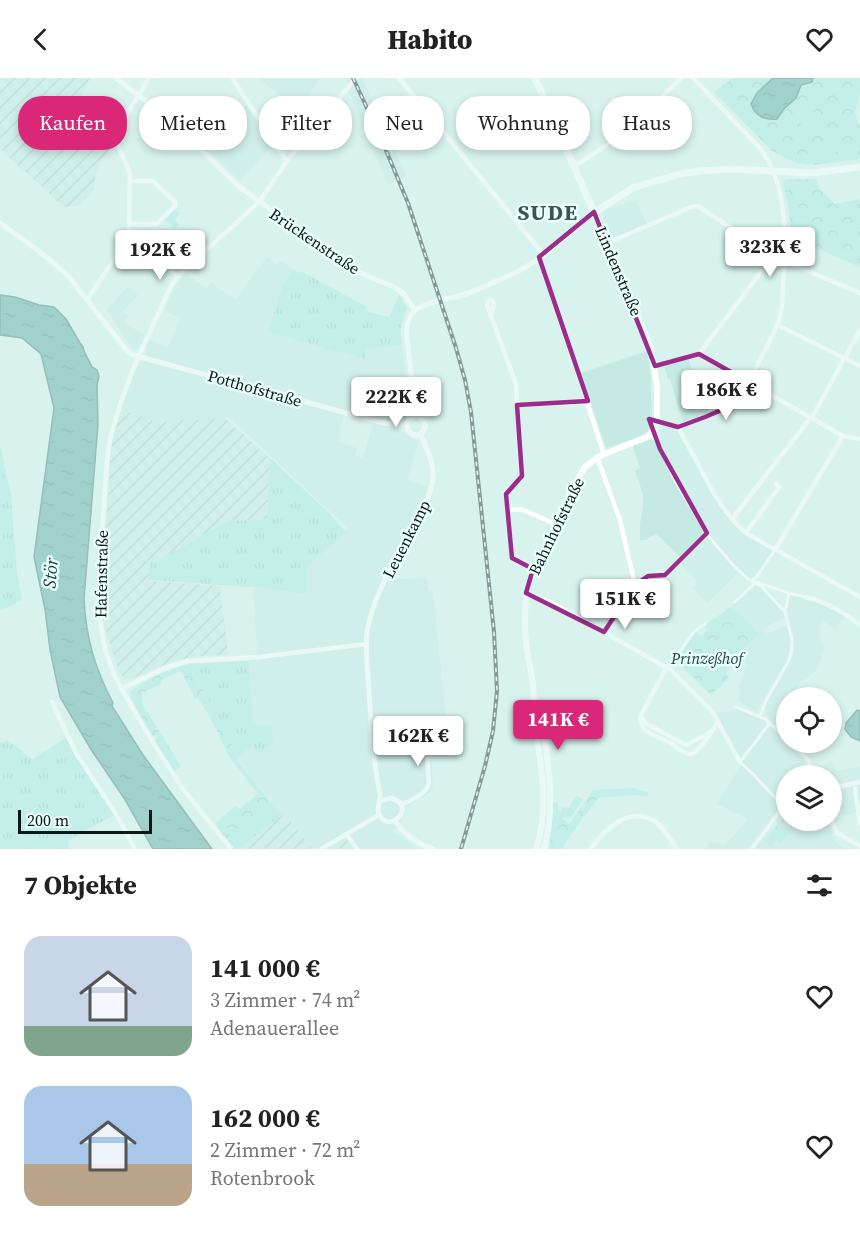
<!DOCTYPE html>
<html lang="de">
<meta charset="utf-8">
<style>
body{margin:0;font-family:"Source Serif 4",serif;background:#f6f6f6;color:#222;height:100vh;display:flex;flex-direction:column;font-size:22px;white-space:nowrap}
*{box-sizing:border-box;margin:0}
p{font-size:20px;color:#767676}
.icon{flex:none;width:33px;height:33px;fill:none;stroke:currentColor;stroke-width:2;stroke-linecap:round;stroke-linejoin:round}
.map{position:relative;height:771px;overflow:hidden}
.panel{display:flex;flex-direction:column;background:#fff;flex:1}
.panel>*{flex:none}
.hud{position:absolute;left:18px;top:18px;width:825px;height:54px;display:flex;gap:12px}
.tools{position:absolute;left:776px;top:609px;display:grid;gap:12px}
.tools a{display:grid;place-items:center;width:66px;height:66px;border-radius:50%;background:#fff;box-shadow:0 3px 9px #0003;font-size:30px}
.scale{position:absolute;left:18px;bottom:15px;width:134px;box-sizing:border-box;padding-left:6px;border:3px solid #0d1715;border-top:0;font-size:16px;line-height:21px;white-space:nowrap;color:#0d1715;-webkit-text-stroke:4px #e9fffb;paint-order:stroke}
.price{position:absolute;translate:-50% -51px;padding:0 14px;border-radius:6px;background:#fff;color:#222;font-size:20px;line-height:39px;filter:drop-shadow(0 2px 3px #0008)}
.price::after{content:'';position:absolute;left:50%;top:36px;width:18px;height:14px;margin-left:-9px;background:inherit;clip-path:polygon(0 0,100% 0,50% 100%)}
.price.selected{background:#db2777;color:#fff}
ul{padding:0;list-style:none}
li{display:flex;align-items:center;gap:18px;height:150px;padding:0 24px}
li span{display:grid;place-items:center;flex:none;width:168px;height:120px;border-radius:18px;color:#555}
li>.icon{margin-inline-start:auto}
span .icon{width:72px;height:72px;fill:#fffc;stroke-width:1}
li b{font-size:26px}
h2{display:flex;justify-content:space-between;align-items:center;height:72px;padding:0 24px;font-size:26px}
.tag{padding:0 21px;border-radius:24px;background:#fff;box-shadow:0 3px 9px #0003;font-size:21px;line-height:54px}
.tag.selected{background:#db2777;color:#fff}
header{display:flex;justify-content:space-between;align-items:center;height:78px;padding:0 24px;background:#fff;font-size:27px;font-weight:800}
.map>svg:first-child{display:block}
</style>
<header><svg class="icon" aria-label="back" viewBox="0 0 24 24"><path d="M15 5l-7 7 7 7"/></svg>Habito<svg class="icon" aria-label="heart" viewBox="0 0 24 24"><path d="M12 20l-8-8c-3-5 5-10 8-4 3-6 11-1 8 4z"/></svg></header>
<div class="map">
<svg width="860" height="771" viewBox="0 0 860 771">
<defs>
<pattern id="industrial-furrows" width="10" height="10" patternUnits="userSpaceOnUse" patternTransform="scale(1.5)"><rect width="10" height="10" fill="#c5eae4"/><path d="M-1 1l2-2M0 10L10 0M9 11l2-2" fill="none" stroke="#a8c8c3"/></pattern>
<pattern id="grass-tufts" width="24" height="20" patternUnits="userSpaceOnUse" patternTransform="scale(1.5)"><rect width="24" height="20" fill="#abece2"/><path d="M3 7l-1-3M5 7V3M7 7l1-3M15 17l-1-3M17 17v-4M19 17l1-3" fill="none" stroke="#92cac1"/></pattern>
<pattern id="forest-crowns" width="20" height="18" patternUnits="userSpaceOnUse" patternTransform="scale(1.5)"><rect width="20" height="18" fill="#abece2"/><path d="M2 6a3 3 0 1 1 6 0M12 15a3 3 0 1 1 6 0" fill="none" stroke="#92cac1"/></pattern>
<pattern id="water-ripples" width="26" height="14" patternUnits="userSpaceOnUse" patternTransform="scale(1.5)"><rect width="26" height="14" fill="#5caba1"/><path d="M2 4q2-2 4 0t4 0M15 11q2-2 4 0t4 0" fill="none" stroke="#4a8a82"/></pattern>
</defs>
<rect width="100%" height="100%" fill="#d8f3ee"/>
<!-- built -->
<g fill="#c5eae4">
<polygon points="261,0 321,0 298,32 260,1"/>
<polygon points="345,0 359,0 359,1 362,0 407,99 388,107 349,14 351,11"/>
<polygon points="210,26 223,42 246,27 273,68 239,102 178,42 191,27 200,33"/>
<polygon points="636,122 647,146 611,162 603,141 605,132"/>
<polygon points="267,179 276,186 279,182 294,192 282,209 365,280 366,271 402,267 409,316 410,332 408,337 403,341 383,343 148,279 145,276 146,271 149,262 168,269 180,240 164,233 175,209 186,196 207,210 211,205 236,221"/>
<polygon points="128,208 138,217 122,234 128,238 124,243 127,247 145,257 141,267 136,272 131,270 107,232"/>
<polygon points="647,273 651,299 652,345 650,351 642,358 606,370 581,295"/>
<polygon points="688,280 696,306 702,305 708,335 683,344 670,301 668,301 664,287"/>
<polygon points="144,282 344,336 337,364 357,370 355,378 363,380 373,344 398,350 408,358 419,363 407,402 427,409 426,414 416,437 381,502 427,500 428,513 433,513 446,641 429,644 433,709 429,715 407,729 402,738 402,742 393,753 419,771 360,771 347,753 317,771 312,771 289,741 286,743 237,681 252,668 266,648 259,648 252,641 249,583 257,574 253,510 263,510 307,488 348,450 230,340 156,344 121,331 137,289 141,284"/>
<polygon points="669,348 675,350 679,355 718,425 732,445 747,458 772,473 756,497 751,501 734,486 712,460 676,400 660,367 659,360 660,353 664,349"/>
<polygon points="653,361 677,410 704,455 680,479 656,455 646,462 640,462 640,446 643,429 643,416 635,393 640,390 633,368"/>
<polygon points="707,459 738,495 707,525 693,510 697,502 679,485"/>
<polygon points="754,506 761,509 783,534 786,538 763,551 767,556 788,547 791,562 787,584 756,634 739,623 739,608 747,585 737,580 759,556 747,542 730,529"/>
<polygon points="790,517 818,523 846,538 835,551 824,543 819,548 819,560 825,569 817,592 800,605 791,619 786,620 786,626 784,630 786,633 786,646 780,652 768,640 765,628 793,577 794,562 787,529"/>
<polygon points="736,631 754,637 768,645 802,680 812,697 786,698 786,724 778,732 747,771 707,771 709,764 725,767 749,741 716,726 741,687 718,637 723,634"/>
<polygon points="833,684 836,693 860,688 860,701 831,708 831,698 817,697 815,693 818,689"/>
<polygon points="860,706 860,731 848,737 843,737 841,732 833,731 831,726 831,713"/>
<polygon points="786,735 786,742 828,743 834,763 843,770 855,771 754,771"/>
</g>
<!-- industrial -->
<g fill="url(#industrial-furrows)">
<polygon points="0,0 90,0 75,32 93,44 119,46 114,56 115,67 106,75 96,94 94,112 80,127 64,129 0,71"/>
<polygon points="121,331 156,344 224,340 270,380 267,441 228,443 159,482 151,484 149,503 220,508 228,577 195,578 171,584 132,601 126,601 119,594 102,540 102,509 110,386 112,364"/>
<polygon points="282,737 286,743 289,741 312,771 239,771"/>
<polygon points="347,753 360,771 317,771"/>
</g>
<!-- grass -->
<g fill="url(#grass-tufts)">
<path d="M294,192L299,195L301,193L367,229L368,234L389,239L399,217L407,230C402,247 399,248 402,267L366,271L365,281L268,254L282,209Z"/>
<polygon points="0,366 11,417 17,494 22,522 0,533"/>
<polygon points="270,380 328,434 346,454 307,488 306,516 263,510 149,502 150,484 159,482 228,443 267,441"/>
<polygon points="249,583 252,641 259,648 271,648 273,666 258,675 252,668 239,679 188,586"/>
<polygon points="66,660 114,737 68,763 69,771 0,771 0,665 8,662 32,681"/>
<path d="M277,732L282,737L239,771H235L221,754C231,747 231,750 241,753L245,751L251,742L256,740L266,739Z"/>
</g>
<!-- forest -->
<g fill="url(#forest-crowns)">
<polygon points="733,0 773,0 757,15 769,42 777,41 796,20 801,7 812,4 813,0 860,0 860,15 855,34 860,49 860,81 814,87 796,85 772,73 714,14"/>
<polygon points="788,101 816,101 819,110 835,126 860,121 860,189 815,170 810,157 791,150 788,128 783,105 784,102"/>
<polygon points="174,131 180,136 175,141 179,147 175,151 164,141"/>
<polygon points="730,529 747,542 759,556 734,582 726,595 729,600 711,617 682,589 675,584 696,554 701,558 707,552 704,548"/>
<path d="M188,586L239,679L237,682L277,732L266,739L256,740L251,742L245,751L241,753C231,750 231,747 221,754L215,746L235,728L239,731L258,716L230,680L210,639L198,620L195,621L181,593L161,602L162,606L142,615L143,627L181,688L174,693L154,662L157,660L156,657L153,659L130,619L131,612C149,600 168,592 188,586Z"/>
<polygon points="632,710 649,714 647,719 637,717 598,720 567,762 562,771 549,771 553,725 557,724 560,735 562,729 568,730 576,718 583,721 570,741 561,739 569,746 593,712"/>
<polygon points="778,745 790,754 780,765 777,762 771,768 765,762"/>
</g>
<!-- pitch -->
<g fill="#abece2">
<polygon points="210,27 219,39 195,56 182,45 196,31 200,34"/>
<polygon points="811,33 818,39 809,51 801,45"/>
<path d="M837,59L842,64C838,74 833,78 822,81L818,78L823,66Z"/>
</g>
<!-- water -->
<g fill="url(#water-ripples)" stroke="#447f77" stroke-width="1.5">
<path d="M773,0H813L812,4L801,7L796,20L784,31L777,41C765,42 756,39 751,26L757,15Z"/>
<path d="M0,217L15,219L39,227L54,229L66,241L80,265L83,269L84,273L92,289L97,292L99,298L97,307L98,346L84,521C86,561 95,590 113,625L112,628L143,677L212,771H153L124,720L92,673L60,619L50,572L45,531L34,479L54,330L41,276L22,260L0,257Z"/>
<polygon points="857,632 860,633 860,663 851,659 845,651 846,645"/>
</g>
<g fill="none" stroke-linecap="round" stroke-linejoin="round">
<!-- pedestrian -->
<g stroke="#fff" stroke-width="3">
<polyline points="657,363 660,371 678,407 710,460 733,487 748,501 761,508 782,531 784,531 792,562 791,575 788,584 767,621 760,638"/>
<polyline points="752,503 757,498 775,472"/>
<polyline points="753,504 756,504 789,515 805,519"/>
<polyline points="735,524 753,507 753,504"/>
<polyline points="784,531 786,530 789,515"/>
<path d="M667,589C682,577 687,554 705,546"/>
<polyline points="736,629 765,641 786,659"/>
<polyline points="770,645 740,684 753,696 784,729"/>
<polyline points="792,664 807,681 815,698"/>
<path d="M751,771C764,758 772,739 786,728"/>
</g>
<!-- minor -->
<g stroke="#fff" stroke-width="4.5">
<polyline points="232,0 287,83"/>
<polyline points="399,0 543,176"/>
<polyline points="613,22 635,44"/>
<path d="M574,88C615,65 648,33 681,0"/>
<polyline points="130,103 153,103 175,124 175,128 157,146 130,146"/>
<polyline points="128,160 178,198 259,124 287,83 356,0"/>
<polyline points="607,165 691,129 698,128 774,178 784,167"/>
<polyline points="539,179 604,376"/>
<polyline points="784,183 860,215"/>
<polyline points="178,198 171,208 135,286 123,318 111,356 107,382 101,470 99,522 101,549 105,572 115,599 144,650 182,710 231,771"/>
<path d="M87,222L128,160L129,157L130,95L117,65C116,48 140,16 149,0"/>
<polyline points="491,237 494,227 493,223 491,222 487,224 487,227 516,306 517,327"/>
<polyline points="777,247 860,288"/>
<polyline points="699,276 843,358 860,361"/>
<polyline points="655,288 699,276 770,182 775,178"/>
<path d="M658,344L678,349L728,330C740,321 771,263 777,247C780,241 781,234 782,228C784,178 793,111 759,69L693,0"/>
<polyline points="678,349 693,377"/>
<polyline points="651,356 657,363"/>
<path d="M694,378C708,406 722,434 746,455L860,519"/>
<polyline points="597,379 620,442 635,507"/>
<polyline points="507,432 506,413 519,401 521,396 517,327 588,324"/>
<polyline points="732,441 815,334 860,252"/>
<polyline points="746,455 779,409 776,406"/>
<polyline points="775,472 843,358"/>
<polyline points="534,492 512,480 507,432 521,431 555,446"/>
<polyline points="526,515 550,524 671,592 712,633 740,684"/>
<path d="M805,519C827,524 843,534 860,547"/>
<polyline points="604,554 635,507 649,498 665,497 707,455"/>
<path d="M667,589L641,637C637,655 657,658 669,664C675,667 683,676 690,676C699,676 713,651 718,644"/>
<polyline points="121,611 165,590 188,583 259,579 367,566"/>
<polyline points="52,624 76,675 116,736 135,771"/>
<polyline points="641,637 645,645 686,667 711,654"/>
<polyline points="855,710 860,746"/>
<polyline points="831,711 860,704"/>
<path d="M401,727C411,722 425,717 429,706L426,657L417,644"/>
<polyline points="831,740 837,755 860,768"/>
<polyline points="347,757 357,771"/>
<polyline points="321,771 379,737"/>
<path d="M590,771C604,753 627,728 653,742C664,749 670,761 677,771"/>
</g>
<!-- tertiary -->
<g stroke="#fff" stroke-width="5">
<polyline points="116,0 173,44 236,106 334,179 358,194 396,210 404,216 415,232"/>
<polyline points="0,145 48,180 69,199 127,273 133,277 383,345 407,347"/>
<path d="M416,338L407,260C406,249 407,237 417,231C431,222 450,221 466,216C481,210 497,203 513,196C541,183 569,154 594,134"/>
<circle cx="416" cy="348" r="9"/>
<path d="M381,723L390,720C418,726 391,756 380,738C375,731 381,724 380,717C372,678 371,638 368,599C367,584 365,568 367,554C373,517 394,486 411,454C420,437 431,420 433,399C434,384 426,370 421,356"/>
<path d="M395,743C404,756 418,766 433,771"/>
</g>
<!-- secondary -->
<g stroke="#fff" stroke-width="6">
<path d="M535,621L540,631C547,677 557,726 544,771"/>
<path d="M536,771C551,726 539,678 533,632C536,612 530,592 527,572C524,550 524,528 528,506L572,411L585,389L600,378L647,359L655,351L657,346V308L651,269L594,134"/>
</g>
<!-- primary -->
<polyline stroke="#fff" stroke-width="7" points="535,0 594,134 635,109 680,96 700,93 732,91 811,95 860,89"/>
<defs>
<polyline id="rail" points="353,0 380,58 408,125 456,270 465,302 471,334 494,554 497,613 493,653 485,688 461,771"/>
</defs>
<!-- rail casing -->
<use href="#rail" stroke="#222e2c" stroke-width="4"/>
<!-- rail -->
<use href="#rail" stroke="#e9fffb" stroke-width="1.5" stroke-dasharray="4.5" stroke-linecap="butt"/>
</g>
<!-- marked area -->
<path d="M0 0H860V771H0ZM594,134L655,288L699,276L747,303L731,328L705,339L678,349L649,341L660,371L707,455L665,497L648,498L635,507L604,554L526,515L533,491L512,480L506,416L522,398L517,327L588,323L539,179Z" fill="#d8f3ee" fill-opacity=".55" fill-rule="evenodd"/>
<path fill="none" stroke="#9b2c8b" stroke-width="4.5" stroke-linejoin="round" d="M594,134L655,288L699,276L747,303L731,328L705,339L678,349L649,341L660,371L707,455L665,497L648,498L635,507L604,554L526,515L533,491L512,480L506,416L522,398L517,327L588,323L539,179Z"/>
<g text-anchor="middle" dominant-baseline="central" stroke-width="5" stroke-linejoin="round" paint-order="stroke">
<!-- street labels -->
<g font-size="16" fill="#0d1715" stroke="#e9fffb">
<text transform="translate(315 163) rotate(34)">Brückenstraße</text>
<text transform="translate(619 193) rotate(67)">Lindenstraße</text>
<text transform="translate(255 310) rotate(16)">Potthofstraße</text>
<text transform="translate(556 448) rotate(-64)">Bahnhofstraße</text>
<text transform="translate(406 461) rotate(-63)">Leuenkamp</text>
<text transform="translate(101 496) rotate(-89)">Hafenstraße</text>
</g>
<!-- park labels -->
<g font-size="16" font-style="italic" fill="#204641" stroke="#e9fffb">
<text x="707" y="580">Prinzeßhof</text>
</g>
<!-- water labels -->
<g font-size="18" font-style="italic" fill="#143a35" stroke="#e9fffb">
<text transform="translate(50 495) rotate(-85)">Stör</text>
</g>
<!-- district labels -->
<g font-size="22" font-weight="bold" letter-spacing="1.5" fill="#3d5451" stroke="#e9fffb">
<text x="548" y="134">SUDE</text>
</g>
</g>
</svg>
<div class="tools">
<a><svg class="icon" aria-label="locate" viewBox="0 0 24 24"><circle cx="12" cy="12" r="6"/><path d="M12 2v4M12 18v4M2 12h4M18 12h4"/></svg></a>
<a><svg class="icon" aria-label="layers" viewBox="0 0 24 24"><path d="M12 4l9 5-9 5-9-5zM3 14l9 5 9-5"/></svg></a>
</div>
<div class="scale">200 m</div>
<b class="price" style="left:770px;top:200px">323K €</b>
<b class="price" style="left:160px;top:203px">192K €</b>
<b class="price" style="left:726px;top:343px">186K €</b>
<b class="price" style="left:396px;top:350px">222K €</b>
<b class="price" style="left:625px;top:552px">151K €</b>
<b class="price selected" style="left:558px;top:673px">141K €</b>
<b class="price" style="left:418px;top:689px">162K €</b>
<div class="hud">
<a class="tag selected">Kaufen</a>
<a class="tag">Mieten</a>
<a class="tag">Filter</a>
<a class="tag">Neu</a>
<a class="tag">Wohnung</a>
<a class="tag">Haus</a>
</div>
</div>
<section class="panel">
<h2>7 Objekte<svg class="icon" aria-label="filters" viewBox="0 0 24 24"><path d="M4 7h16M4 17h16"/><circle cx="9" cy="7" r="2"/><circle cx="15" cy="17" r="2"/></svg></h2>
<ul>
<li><span style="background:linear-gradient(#c9d6e8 75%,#7fa58c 0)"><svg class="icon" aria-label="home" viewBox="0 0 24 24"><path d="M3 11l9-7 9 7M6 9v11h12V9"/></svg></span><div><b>141 000 €</b><p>3 Zimmer · 74 m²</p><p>Adenauerallee</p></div><svg class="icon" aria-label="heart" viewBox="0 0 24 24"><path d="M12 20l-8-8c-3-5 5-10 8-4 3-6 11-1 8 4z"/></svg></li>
<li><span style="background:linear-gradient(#a9c7e8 65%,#b9a48a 0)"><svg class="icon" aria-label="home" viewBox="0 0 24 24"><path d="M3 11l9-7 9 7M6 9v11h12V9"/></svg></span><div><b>162 000 €</b><p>2 Zimmer · 72 m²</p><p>Rotenbrook</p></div><svg class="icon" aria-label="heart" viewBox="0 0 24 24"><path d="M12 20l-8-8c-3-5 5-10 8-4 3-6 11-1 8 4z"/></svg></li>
</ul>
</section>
